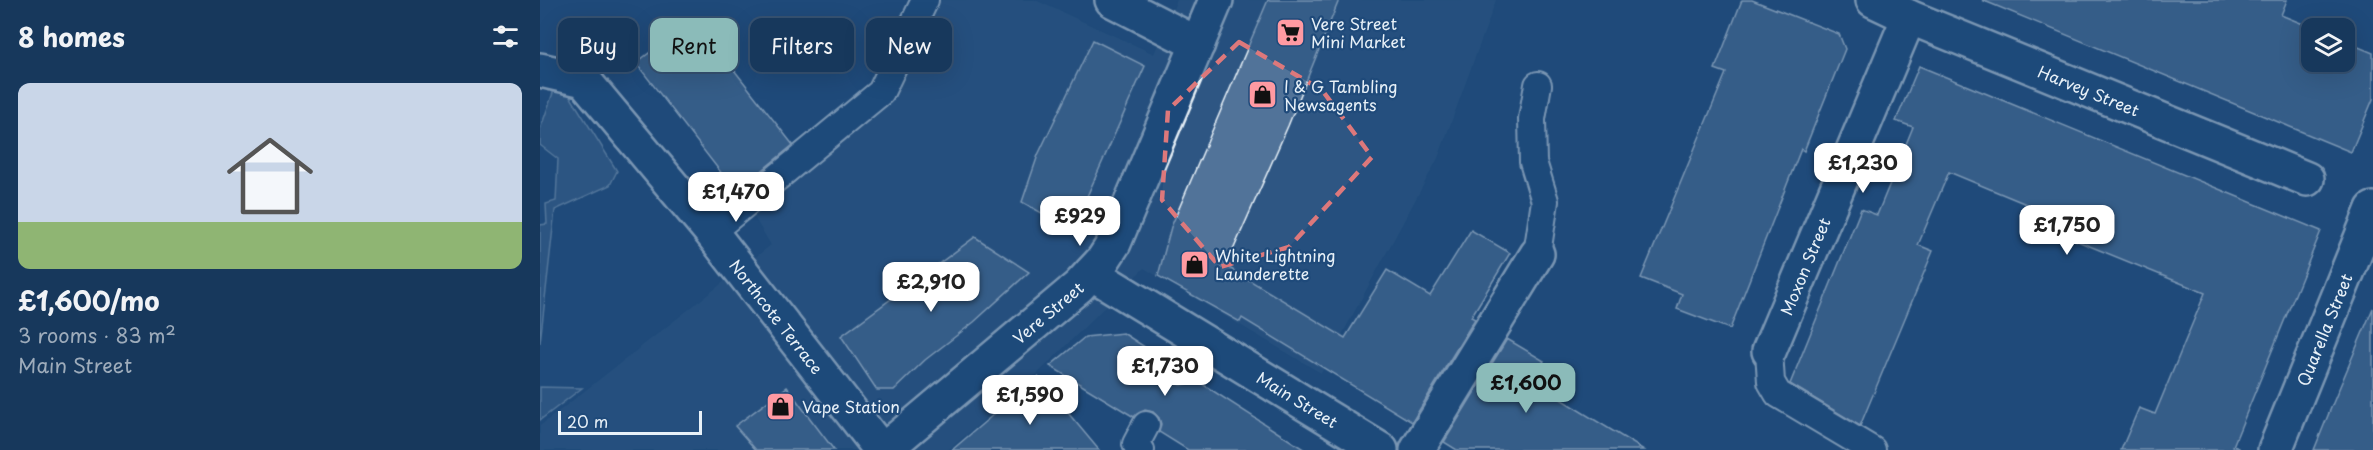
<!DOCTYPE html>
<meta charset="utf-8">
<style>
body{margin:0;font-family:"Playpen Sans",sans-serif;background:#203f62;color:#f1f3f6;height:100vh;display:flex;flex-direction:column;font-size:22px;white-space:nowrap}
*{box-sizing:border-box;margin:0}
p{font-size:20px;color:#9eacbb}
.icon{flex:none;width:33px;height:33px;fill:none;stroke:currentColor;stroke-width:2;stroke-linecap:round;stroke-linejoin:round}
.map{position:relative;flex:1;overflow:hidden}
.details{display:flex;flex-direction:column;background:#17385c;width:540px}
.details>*{flex:none}
.guide{position:absolute;left:18px;top:18px;width:570px;height:54px;display:flex;gap:12px}
.tools{position:absolute;left:1761px;top:18px;display:grid;gap:12px}
.tools a{display:grid;place-items:center;width:54px;height:54px;border-radius:12px;background:#17385c;box-shadow:0 6px 24px #0002,0 0 0 2px #365272;font-size:30px}
.scale{position:absolute;left:18px;bottom:15px;width:144px;box-sizing:border-box;padding-left:6px;border:3px solid #e8f1f8;border-top:0;font-size:16px;line-height:21px;white-space:nowrap;color:#e8f1f8;-webkit-text-stroke:4px #1f4a7a;paint-order:stroke}
.price{position:absolute;translate:-50% -51px;padding:0 14px;border-radius:12px;background:#fff;color:#222;font-size:20px;line-height:39px;filter:drop-shadow(0 2px 3px #0008)}
.price::after{content:'';position:absolute;left:50%;top:36px;width:18px;height:14px;margin-left:-9px;background:inherit;clip-path:polygon(0 0,100% 0,50% 100%)}
.price.on{background:#8bbbb9;color:#111}
ul{padding:0;list-style:none}
li{display:grid;align-content:center;gap:12px;height:318px;padding:0 18px}
li span{display:grid;place-items:center;height:186px;border-radius:12px;color:#555}
li>.icon{margin-inline-start:auto}
span .icon{width:108px;height:108px;fill:#fffc;stroke-width:1}
li b{font-size:26px}
h2{display:flex;justify-content:space-between;align-items:center;height:72px;padding:0 18px;font-size:26px}
.pill{padding:0 21px;border-radius:12px;background:#17385c;box-shadow:0 6px 24px #0002,0 0 0 2px #365272;font-size:21px;line-height:54px}
.pill.on{background:#8bbbb9;color:#111}
main{display:flex;flex:1;min-height:0}
.map>svg:first-child{display:block}
</style>
<main>
<section class="details">
<h2>8 homes<svg class="icon" aria-label="filters" viewBox="0 0 24 24"><path d="M4 7h16M4 17h16"/><circle cx="9" cy="7" r="2"/><circle cx="15" cy="17" r="2"/></svg></h2>
<ul>
<li><span style="background:linear-gradient(#c9d6e8 75%,#8fb573 0)"><svg class="icon" aria-label="home" viewBox="0 0 24 24"><path d="M3 11l9-7 9 7M6 9v11h12V9"/></svg></span><div><b>£1,600/mo</b><p>3 rooms · 83 m²</p><p>Main Street</p></div></li>
</ul>
</section>
<div class="map">
<svg width="1833" height="450" viewBox="0 0 1833 450">
<rect width="100%" height="100%" fill="#1f4a7a"/>
<filter id="ink" filterUnits="userSpaceOnUse"><feTurbulence type="fractalNoise" baseFrequency=".0167" numOctaves="2"/><feDisplacementMap in="SourceGraphic" scale="12" xChannelSelector="R" yChannelSelector="G"/><feConvolveMatrix kernelMatrix="1 2 1 2 8 2 1 2 1" color-interpolation-filters="sRGB"/></filter>
<g filter="url(#ink)">
<!-- built -->
<polygon fill="#2e5683" points="397,0 495,0 614,54 637,0 956,0 898,158 781,373 604,268 486,385 408,450 0,450 0,426 231,245 211,212 346,101"/>
<!-- green -->
<g fill="#3c628c" stroke="#92aac2" stroke-width="1.5">
<polygon points="14,90 27,91 77,171 70,185 15,210 0,343 0,225 7,224 6,204 16,201 18,159 0,145 0,130"/>
<polygon points="0,387 42,388 0,420"/>
</g>
<!-- building -->
<g fill="#517399" stroke="#e8f1f8" stroke-width="1.5">
<polygon points="728,0 799,0 748,126 686,266 805,338 847,270 890,296 931,230 970,253 931,317 935,319 872,422 702,318 700,322 618,276 631,227"/>
<polygon points="1202,0 1212,0 1299,34 1305,49 1264,151 1261,149 1190,329 1137,309 1142,294 1101,278 1186,73 1175,69"/>
<polygon points="1442,0 1747,0 1741,15 1773,28 1772,62 1804,62 1804,41 1833,53 1833,99 1811,152"/>
<polygon points="154,19 253,145 196,192 96,63"/>
<polygon points="553,40 605,66 532,230 482,202 498,155"/>
<polygon points="1379,66 1781,231 1693,446 1699,448 1699,450 1581,450 1599,408 1615,414 1665,293 1498,225 1503,211 1409,172 1378,245 1393,251 1320,426 1250,384 1321,209 1337,215 1373,127 1356,121"/>
<polygon points="435,237 489,272 434,322 385,360 354,390 337,390 301,336"/>
<polygon points="1833,308 1833,450 1774,450 1793,403"/>
<polygon points="583,333 628,362 626,368 627,376 633,383 641,385 647,384 653,378 765,450 648,450 619,432 621,424 619,418 613,412 605,410 594,417 510,366 545,337"/>
<polygon points="967,339 1004,361 991,381 1104,450 917,450 904,442"/>
<polygon points="498,377 559,450 412,450 461,408"/>
<polygon points="247,387 266,413 294,450 216,450 195,426"/>
</g>
<g fill="none" stroke-linecap="round" stroke-linejoin="round">
<defs>
<g id="lane">
<polyline points="171,232 341,92 385,0"/>
<polyline points="997,254 1005,201 993,162 992,119 998,85"/>
<polyline points="1229,351 1231,382 1238,394 1332,450"/>
<polyline points="641,370 661,340"/>
<polyline points="601,450 596,444 606,425"/>
</g>
<g id="street">
<polyline points="572,0 658,44"/>
<path id="s1" d="M1333,0L1369,17L1767,179"/>
<path id="s2" d="M0,70L44,80L171,232L341,450"/>
<path id="s3" d="M1229,351L1369,17"/>
<polyline points="877,450 997,254"/>
<path id="s4" d="M1735,450L1833,209"/>
</g>
<g id="secondary">
<path id="s5" d="M551,273L841,450"/>
<path id="s6" d="M344,450L539,286L563,260L574,243L676,0"/>
</g>
</defs>
<!-- lane casing -->
<use href="#lane" stroke="#e8f1f8" stroke-width="30"/>
<!-- street casing -->
<use href="#street" stroke="#e8f1f8" stroke-width="38"/>
<!-- secondary casing -->
<use href="#secondary" stroke="#e8f1f8" stroke-width="38"/>
<!-- lane -->
<use href="#lane" stroke="#1f4a7a" stroke-width="26"/>
<!-- street -->
<use href="#street" stroke="#1f4a7a" stroke-width="33"/>
<!-- secondary -->
<use href="#secondary" stroke="#1f4a7a" stroke-width="33"/>
</g>
</g>
<!-- marked area -->
<path d="M0 0H1833V450H0ZM699,42L782,90L832,157L749,247L680,267L622,200L628,110Z" fill="#1f4a7a" fill-opacity=".55" fill-rule="evenodd"/>
<path fill="none" stroke="#dd787b" stroke-width="4.5" stroke-dasharray="12 8" stroke-linejoin="round" d="M699,42L782,90L832,157L749,247L680,267L622,200L628,110Z"/>
<!-- icons -->
<defs>
<symbol id="supermarket-square" viewBox="-11 -11 22 22"><rect x="-9" y="-9" width="18" height="18" rx="4" fill="#ff9aa2" stroke="#1f4a7a"/><path d="M-6-5.5h2.5l.6 2H6L4.5 2H-2.5L-4.4-4H-6ZM-1.5 3.2a1.3 1.3 0 1 0 .1 0ZM3 3.2a1.3 1.3 0 1 0 .1 0Z" fill="#111"/></symbol>
<symbol id="shop-square" viewBox="-11 -11 22 22"><rect x="-9" y="-9" width="18" height="18" rx="4" fill="#ff9aa2" stroke="#1f4a7a"/><path d="M-5-2.5h2.3a2.7 3.5 0 0 1 5.4 0H5L5.5 6h-11ZM-1.5-2.5h3a1.5 2.3 0 0 0-3 0Z" fill="#111"/></symbol>
</defs>
<g fill-rule="evenodd">
<use href="#supermarket-square" x="734" y="16" width="33" height="33"/>
<use href="#shop-square" x="706" y="78" width="33" height="33"/>
<use href="#shop-square" x="638" y="248" width="33" height="33"/>
<use href="#shop-square" x="224" y="390" width="33" height="33"/>
</g>
<g text-anchor="middle" dominant-baseline="central" stroke-width="4.5" stroke-linejoin="round" paint-order="stroke">
<!-- poi labels -->
<g font-size="16" fill="#e8f1f8" stroke="#1f4a7a" text-anchor="start">
<text x="771" y="23">Vere Street<tspan x="771" dy="18">Mini Market</tspan></text>
<text x="744" y="86">I &amp; G Tambling<tspan x="744" dy="18">Newsagents</tspan></text>
<text x="675" y="255">White Lightning<tspan x="675" dy="18">Launderette</tspan></text>
<text x="262" y="406">Vape Station</text>
</g>
<!-- street labels -->
<g font-size="16" fill="#e8f1f8" stroke="#1f4a7a">
<text stroke="none"><textPath href="#s1" startOffset="234">Harvey Street</textPath></text>
<text stroke="none"><textPath href="#s3" startOffset="92">Moxon Street</textPath></text>
<text stroke="none"><textPath href="#s6" startOffset="214">Vere Street</textPath></text>
<text stroke="none"><textPath href="#s2" startOffset="350">Northcote Terrace</textPath></text>
<text stroke="none"><textPath href="#s4" startOffset="130">Quarella Street</textPath></text>
<text stroke="none"><textPath href="#s5" startOffset="242">Main Street</textPath></text>
</g>
</g>
</svg>
<div class="tools">
<a><svg class="icon" aria-label="layers" viewBox="0 0 24 24"><path d="M12 4l9 5-9 5-9-5zM3 14l9 5 9-5"/></svg></a>
</div>
<div class="scale">20 m</div>
<b class="price" style="left:1323px;top:194px">£1,230</b>
<b class="price" style="left:196px;top:223px">£1,470</b>
<b class="price" style="left:540px;top:247px">£929</b>
<b class="price" style="left:1527px;top:256px">£1,750</b>
<b class="price" style="left:391px;top:313px">£2,910</b>
<b class="price" style="left:625px;top:397px">£1,730</b>
<b class="price on" style="left:986px;top:414px">£1,600</b>
<b class="price" style="left:490px;top:426px">£1,590</b>
<div class="guide">
<a class="pill">Buy</a>
<a class="pill on">Rent</a>
<a class="pill">Filters</a>
<a class="pill">New</a>
</div>
</div>
</main>
